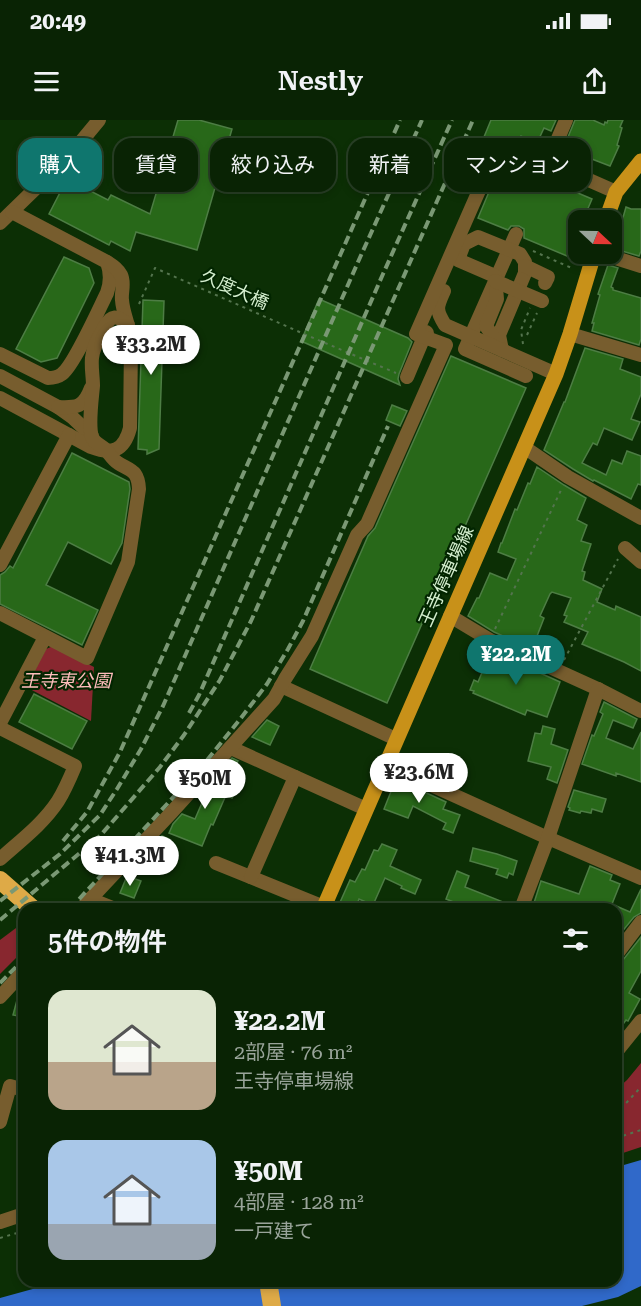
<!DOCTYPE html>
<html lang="ja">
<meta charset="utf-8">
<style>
body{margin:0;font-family:"Roboto Serif","Noto Sans JP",serif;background:#122b0e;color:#f1f3f6;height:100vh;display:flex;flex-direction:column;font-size:22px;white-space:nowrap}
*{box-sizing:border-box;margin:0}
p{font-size:20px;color:#99a49a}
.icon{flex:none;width:33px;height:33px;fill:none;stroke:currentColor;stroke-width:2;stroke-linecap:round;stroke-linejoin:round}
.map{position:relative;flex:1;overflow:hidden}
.side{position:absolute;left:18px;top:783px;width:604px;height:384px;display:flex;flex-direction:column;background:#092304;border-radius:18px;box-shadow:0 3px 9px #0003,0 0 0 2px #294026}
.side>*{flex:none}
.top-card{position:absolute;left:18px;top:18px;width:606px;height:54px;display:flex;gap:12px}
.needle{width:39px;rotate:112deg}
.tools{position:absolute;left:568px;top:90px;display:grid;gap:12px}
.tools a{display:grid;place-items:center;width:54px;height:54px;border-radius:12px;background:#092304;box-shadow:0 3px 9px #0003,0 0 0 2px #294026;font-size:30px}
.price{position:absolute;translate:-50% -51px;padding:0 14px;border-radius:21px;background:#fff;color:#222;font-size:20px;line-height:39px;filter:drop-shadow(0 2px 3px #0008)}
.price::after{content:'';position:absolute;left:50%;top:36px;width:18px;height:14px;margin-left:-9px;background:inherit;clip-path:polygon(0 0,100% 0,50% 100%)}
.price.selected{background:#0f766e;color:#fff}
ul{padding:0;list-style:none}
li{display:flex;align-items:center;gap:18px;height:150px;padding:0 30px}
li span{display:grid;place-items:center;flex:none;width:168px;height:120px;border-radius:18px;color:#555}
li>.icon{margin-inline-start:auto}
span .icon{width:72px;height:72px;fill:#fffc;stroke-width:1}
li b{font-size:26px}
h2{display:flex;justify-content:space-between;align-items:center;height:72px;padding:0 30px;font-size:26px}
.tag{padding:0 21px;border-radius:18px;background:#092304;box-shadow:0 3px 9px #0003,0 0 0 2px #294026;font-size:21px;line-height:54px}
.tag.selected{background:#0f766e;color:#fff}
.status{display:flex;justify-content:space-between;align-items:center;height:42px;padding:0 30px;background:#092304;direction:ltr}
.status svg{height:16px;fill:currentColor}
header{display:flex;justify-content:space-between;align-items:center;height:78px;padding:0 30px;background:#092304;font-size:27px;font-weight:600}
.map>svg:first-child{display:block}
</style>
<div class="status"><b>20:49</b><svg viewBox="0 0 49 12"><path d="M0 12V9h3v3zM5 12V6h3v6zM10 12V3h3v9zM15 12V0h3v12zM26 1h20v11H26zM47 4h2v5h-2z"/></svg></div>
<header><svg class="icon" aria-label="menu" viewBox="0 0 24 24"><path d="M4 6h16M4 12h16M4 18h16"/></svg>Nestly<svg class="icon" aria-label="share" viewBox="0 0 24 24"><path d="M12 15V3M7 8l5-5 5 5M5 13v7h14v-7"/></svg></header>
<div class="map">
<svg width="641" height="1186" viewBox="0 0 641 1186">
<rect width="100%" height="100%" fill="#0c2f05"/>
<!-- green -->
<g fill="#88272f">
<polygon points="53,526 94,547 91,601 26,567 46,529"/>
<polygon points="16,808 24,816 24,830 0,854 0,820"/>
<polygon points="641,943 641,1027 617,1035 617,969 627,960"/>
</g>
<!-- water -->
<polygon fill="#3069c9" points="641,1040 641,1166 618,1177 582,1186 0,1186 0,1178 40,1167 68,1161 616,1161 617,1047"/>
<!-- building -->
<g fill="#286819" stroke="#4d7d44" stroke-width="1.5">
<polygon points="178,0 199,0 232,9 197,130 136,112 130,131 111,121 109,125 49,94 67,59 108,80 111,75 150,94"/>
<polygon points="491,0 556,0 551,11 544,8 537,23 521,16 520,20 511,17 491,26 487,30 476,54 470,51"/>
<polygon points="575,0 593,0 604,5 605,2 607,3 608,0 623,0 620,7 622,8 617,25 619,26 610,46 584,36 581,43 561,34"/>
<polygon points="502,41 592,79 583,100 579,100 579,109 567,136 524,118 524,109 519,106 511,106 508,110 478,98"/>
<polygon points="626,87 631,89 641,89 641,131 639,136 615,129 620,114 618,114 623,102 622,101"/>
<polygon points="64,137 89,148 94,163 57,238 41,242 16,229"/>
<polygon points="608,145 618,148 611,167 613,168 613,170 641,178 641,219 639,225 592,211 594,203 592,203 600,175 598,174"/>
<polygon points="319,179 408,218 412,222 399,254 398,259 400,265 301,221"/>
<polygon points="143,180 164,181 159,329 147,334 147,330 138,329"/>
<polygon points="585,228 623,239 620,249 641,257 641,274 631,299 640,302 632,320 604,308 597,325 593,323 582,343 606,355 612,340 622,344 627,331 641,336 641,365 638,364 631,379 594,360 593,361 573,349 544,330 564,282 565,282"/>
<polygon points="451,236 526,268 387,583 310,549 368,416 375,408"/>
<polygon points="392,285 407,291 400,306 386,300"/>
<polygon points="72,333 129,362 130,369 122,423 111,444 68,422 46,465 98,490 82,525 0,484 0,455 5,452 10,446 13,448"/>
<polygon points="537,347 564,365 586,378 577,400 587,405 581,421 591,424 582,451 585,452 583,460 602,469 597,482 615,490 616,486 641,497 641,551 624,542 582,524 588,512 564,502 567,496 564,495 571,478 552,472 550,474 540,496 544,498 532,529 494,512 468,496 477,478 479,478 490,453 507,460 516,439 498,432 501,423 502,423 515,389 517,390 528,363 530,364"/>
<polygon points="491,531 560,562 547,597 527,590 525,595 473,573 474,571 470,570 474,560 478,562"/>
<polygon points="34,574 87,601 72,629 19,602"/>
<polygon points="604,582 637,599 633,608 613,600 606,618 633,629 641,612 641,662 616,653 616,656 582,644 592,615 594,616 603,594 600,592"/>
<polygon points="267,600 279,606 270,625 252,617"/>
<polygon points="543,606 555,609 551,624 568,630 557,663 547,659 551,647 528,641 535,613 541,614"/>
<polygon points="232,638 238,641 219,659 237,667 232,678 226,675 213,705 211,704 202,726 169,713 173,704 182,694 195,699 211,662"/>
<polygon points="396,659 446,682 443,689 460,695 453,713 443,709 446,703 413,686 408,698 384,689"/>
<polygon points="574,670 606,679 602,692 592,689 591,693 581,691 580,693 569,690 570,688 568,687"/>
<polygon points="162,716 169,719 161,742 151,738 157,721"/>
<polygon points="382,724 397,730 390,746 421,760 415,774 401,768 402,766 385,758 373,785 359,779 355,789 337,789 350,760 355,762 362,749 365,750 374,730 378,731"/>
<polygon points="473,728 497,734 517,741 513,755 509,753 507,758 496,754 498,749 470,741"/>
<polygon points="590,746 612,755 610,760 620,764 610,789 532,789 541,761 579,774"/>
<polygon points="457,751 469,756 465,767 513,786 512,789 471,789 446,779"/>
<polygon points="127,756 141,761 134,778 120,773"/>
<polygon points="641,769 641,793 634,797 616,819 616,786 630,792"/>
<polygon points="641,817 641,851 629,873 640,879 628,901 626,900 616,914 616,844 623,840"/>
<polygon points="22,866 24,867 24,897 13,895 20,869"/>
</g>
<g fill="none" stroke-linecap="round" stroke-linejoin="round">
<!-- path -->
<g stroke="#54744e" stroke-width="2" stroke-dasharray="3 4.5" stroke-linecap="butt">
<polyline points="533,131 574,149"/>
<polyline points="139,184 155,148 304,214 396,253"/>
<polyline points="527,215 537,193"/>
<polyline points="523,224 521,210 530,188"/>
<polyline points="495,509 562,368"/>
<polyline points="564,540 618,439"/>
<polyline points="616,994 641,967"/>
<polyline points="616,1018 641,1010"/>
<polyline points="0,1118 24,1111"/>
</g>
<!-- minor -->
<g stroke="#775d2e" stroke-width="14">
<polyline points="566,0 548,42 616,72"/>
<polyline points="0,103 70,35 99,0"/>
<polyline points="516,114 465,229 526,256"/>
<polyline points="603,134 641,146"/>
<polyline points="459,137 464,124 478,117 520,134 525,142 525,153 499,215 502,230"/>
<polyline points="458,140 495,156 497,179 486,206 499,226"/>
<polyline points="525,146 548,157 545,163"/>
<polyline points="495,161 542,181"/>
<path d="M444,171C437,187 435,189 445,205L556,254"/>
<polyline points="570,214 641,235"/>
<path d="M0,234L48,258C54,258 58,257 62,254C74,245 99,189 107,173C111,162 111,153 107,142"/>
<polyline points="0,256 58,287 72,297 92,316"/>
<polyline points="407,257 426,212 427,213"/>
<path d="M0,278L91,327C112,335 124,331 130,308L131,224C131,208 123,195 122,180C121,172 125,163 121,155C118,149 113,146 107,142L12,92"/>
<path d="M58,287C77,288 84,287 91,268"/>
<polyline points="524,327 568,357 641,398"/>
<polyline points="625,428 641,442"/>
<polyline points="0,445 69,315"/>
<path d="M0,493L87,538L128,442L139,369C138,350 131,351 118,343C112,339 110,334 105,329C101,325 94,323 92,317C88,305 92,278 93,266C93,257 91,247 92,238C93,227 99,217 104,208C111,194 117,195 128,205"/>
<polyline points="450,496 490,520 598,569 641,591"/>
<polyline points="281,566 396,619"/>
<polyline points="0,603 45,517"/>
<path d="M0,608L75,646C70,658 65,670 58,681C43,704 20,721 0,739"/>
<polyline points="231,628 366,689"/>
<polyline points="385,644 548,718 641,758"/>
<polyline points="216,743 324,787"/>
<polyline points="251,757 295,657"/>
<polyline points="90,779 115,789"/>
<polyline points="81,789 171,693 274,579 285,559 312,516 357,415 367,404 446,225 416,214 495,34 512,26 548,42"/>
<polyline points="521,789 548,718 598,569"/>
<polyline points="616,835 641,802"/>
<polyline points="0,877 24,851"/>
<polyline points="616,932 641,901"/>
<polyline points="0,1002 10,966 24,970"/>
<polyline points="0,1102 24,1094"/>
</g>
<!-- major -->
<g stroke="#c89119" stroke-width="15">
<polyline points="606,100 616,72 641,41"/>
<polyline points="323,789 556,254 570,214 594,134"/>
</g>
<!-- highway -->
<g stroke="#deaa47" stroke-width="18">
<polyline points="0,760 33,789"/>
<polyline points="268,1161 272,1186"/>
</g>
<!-- rail -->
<g stroke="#7a9874" stroke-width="4" stroke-dasharray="9 4.5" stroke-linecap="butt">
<polyline points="189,593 199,575 383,154 452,0"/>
<polyline points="63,721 87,692 120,632 400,0"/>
<polyline points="0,781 60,734 100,695 117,669 141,629 163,586 358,142 422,0"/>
<polyline points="70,789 204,644 241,598 267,564 288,529 303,501 388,306"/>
<polyline points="0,800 100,716 160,647 184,615 220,560 251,501 473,0"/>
<polyline points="0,863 24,839"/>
</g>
</g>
<g text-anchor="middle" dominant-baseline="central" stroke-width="4.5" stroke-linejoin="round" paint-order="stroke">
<!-- street labels -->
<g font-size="18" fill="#d5efcf" stroke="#022500">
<text transform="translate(235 169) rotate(24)">久度大橋</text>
<text transform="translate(446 456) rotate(-66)">王寺停車場線</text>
</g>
<!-- park labels -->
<g font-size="18" font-style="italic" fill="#febcbb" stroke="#022500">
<text x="66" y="560">王寺東公園</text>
</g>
</g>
</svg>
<div class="tools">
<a><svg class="needle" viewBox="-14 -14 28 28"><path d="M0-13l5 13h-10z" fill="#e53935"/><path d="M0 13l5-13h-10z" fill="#99a49a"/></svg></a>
</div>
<b class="price" style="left:151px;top:256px">¥33.2M</b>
<b class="price selected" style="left:516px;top:566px">¥22.2M</b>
<b class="price" style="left:419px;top:684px">¥23.6M</b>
<b class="price" style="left:205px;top:690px">¥50M</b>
<b class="price" style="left:130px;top:767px">¥41.3M</b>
<div class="top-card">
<a class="tag selected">購入</a>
<a class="tag">賃貸</a>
<a class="tag">絞り込み</a>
<a class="tag">新着</a>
<a class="tag">マンション</a>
</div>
<section class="side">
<h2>5件の物件<svg class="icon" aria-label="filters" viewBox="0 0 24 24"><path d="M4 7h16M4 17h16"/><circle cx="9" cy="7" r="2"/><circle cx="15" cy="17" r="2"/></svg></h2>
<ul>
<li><span style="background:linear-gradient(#dfe7d0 60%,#b9a48a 0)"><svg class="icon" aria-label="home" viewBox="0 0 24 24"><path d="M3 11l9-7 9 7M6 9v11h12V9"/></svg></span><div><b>¥22.2M</b><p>2部屋 · 76 m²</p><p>王寺停車場線</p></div></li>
<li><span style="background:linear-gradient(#a9c7e8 70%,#9aa5b1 0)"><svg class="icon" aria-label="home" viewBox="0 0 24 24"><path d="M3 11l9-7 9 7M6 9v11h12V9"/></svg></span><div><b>¥50M</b><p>4部屋 · 128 m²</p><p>一戸建て</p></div></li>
</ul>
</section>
</div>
